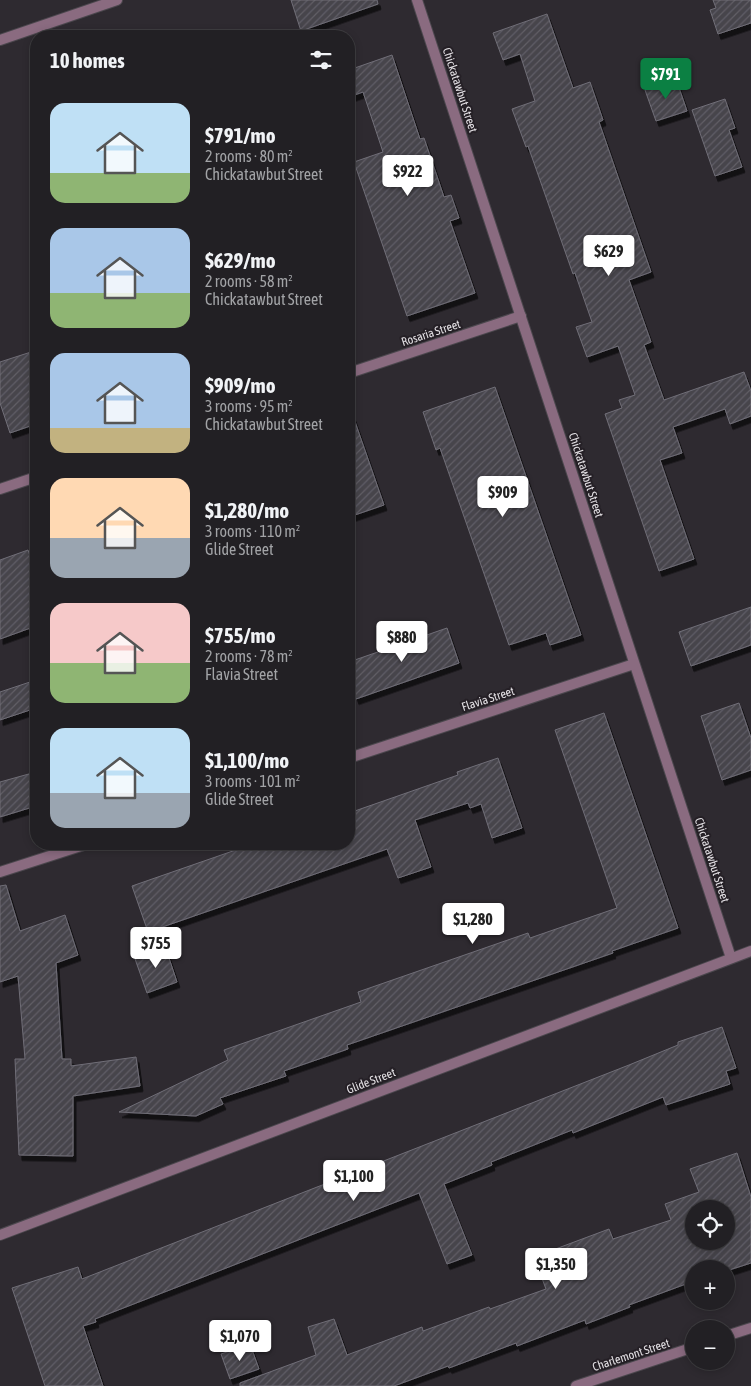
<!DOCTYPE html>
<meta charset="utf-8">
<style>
body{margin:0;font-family:"Asap Condensed",sans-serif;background:#2e2d31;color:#f1f3f6;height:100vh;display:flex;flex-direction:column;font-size:19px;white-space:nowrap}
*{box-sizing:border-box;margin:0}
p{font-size:16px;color:#a2a3a6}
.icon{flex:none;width:28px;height:28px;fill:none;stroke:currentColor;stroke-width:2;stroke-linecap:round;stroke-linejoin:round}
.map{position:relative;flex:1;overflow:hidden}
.sheet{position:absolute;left:30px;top:30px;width:325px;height:820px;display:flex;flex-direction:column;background:#222024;border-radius:20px;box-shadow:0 2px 8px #0003,0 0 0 1px #3f3e41}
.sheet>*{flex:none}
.controls{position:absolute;left:685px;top:1200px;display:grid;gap:10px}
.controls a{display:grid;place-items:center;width:50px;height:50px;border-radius:50%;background:#222024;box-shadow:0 2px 8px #0003,0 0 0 1px #3f3e41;font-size:25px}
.price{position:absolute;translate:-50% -42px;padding:0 11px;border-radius:5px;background:#fff;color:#222;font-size:16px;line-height:32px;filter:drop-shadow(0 1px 2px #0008)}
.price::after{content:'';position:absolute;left:50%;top:30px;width:15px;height:11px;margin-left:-8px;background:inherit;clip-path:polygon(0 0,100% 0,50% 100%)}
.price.current{background:#0b8043;color:#fff}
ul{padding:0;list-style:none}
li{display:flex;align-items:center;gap:15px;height:125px;padding:0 20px}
li span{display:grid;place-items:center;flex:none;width:140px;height:100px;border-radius:15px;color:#555}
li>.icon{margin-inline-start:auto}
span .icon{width:60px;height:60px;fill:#fffc;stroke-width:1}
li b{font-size:21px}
h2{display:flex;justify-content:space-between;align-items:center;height:60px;padding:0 20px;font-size:21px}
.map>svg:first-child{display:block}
</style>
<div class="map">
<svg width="751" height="1386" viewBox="0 0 751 1386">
<defs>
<pattern id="building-hatch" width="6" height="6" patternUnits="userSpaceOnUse" patternTransform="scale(1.25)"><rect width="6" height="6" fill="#46444c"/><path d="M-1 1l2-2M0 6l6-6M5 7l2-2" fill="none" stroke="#615f66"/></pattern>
<filter id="shadow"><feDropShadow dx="3" dy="5.5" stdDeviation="0" flood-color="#0009"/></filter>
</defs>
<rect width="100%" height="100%" fill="#2e2a30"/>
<!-- building -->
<g fill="url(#building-hatch)" stroke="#706e77" fill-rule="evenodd" filter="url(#shadow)">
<polygon points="291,0 377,0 378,4 301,31"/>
<polygon points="713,0 751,0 751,23 718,34 710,10 716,8"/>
<polygon points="547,14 573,88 590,82 603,120 599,122 651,272 629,280 651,342 644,345 664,400 744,372 751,391 751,416 730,424 725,409 673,427 682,453 660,460 694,559 659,571 605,414 622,408 619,400 635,395 618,346 587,357 576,327 592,322 575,273 573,274 528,146 526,147 512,109 535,101 520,54 503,60 493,33"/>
<polygon points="392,55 420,139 424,138 444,197 451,195 459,218 450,221 475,293 407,316 354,162 383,152 363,92 349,97 349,70"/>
<polygon points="676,79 687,111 656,121 645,90"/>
<polygon points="725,99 735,128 729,130 742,167 715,176 692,110"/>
<polygon points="31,352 36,368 36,424 10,433 0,403 0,362"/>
<polygon points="495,387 581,635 550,645 546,633 509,645 440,448 436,450 423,412"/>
<polygon points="353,416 384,505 349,517 349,417"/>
<polygon points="28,550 36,574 36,626 0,639 0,560"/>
<polygon points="751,607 751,645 691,666 679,632"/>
<polygon points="447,628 459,663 356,699 349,679 349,662"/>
<polygon points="36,680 36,708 0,720 0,692"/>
<polygon points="739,703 751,738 751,770 722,780 701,716"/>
<polygon points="604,713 678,928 612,951 613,953 347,1045 348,1049 284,1071 286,1076 220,1098 223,1104 196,1116 119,1112 228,1060 224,1050 361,1002 358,992 528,933 530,938 617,908 555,730"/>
<polygon points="498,758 522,828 492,838 481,804 470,808 468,803 415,820 431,867 398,878 387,849 148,932 132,886 253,844 349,844 349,813 458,775 457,772"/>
<polygon points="36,772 36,806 0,817 0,782"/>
<polygon points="6,885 20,931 65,915 78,955 56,963 62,1059 71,1059 71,1066 136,1057 140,1086 73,1096 73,1156 19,1155 15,1059 25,1059 18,976 0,982 0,886"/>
<polygon points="165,946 177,982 147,993 134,956"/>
<polygon points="722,1027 736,1068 726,1071 730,1084 666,1105 663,1097 573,1133 572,1130 491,1162 492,1165 444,1184 472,1255 447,1264 419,1193 95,1319 96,1322 83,1326 103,1386 45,1386 12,1288 78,1267 82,1279 629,1065 678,1045 678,1042"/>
<path d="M737,1153L751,1197V1263L726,1271V1269H694V1281L629,1305L630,1307L586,1324L585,1320L517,1346L516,1343L449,1368L448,1366L394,1386H240V1383L316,1355L308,1327L334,1319L347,1355L422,1327L423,1331L489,1307L490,1309L546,1289L534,1257L609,1229L613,1239L671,1220L665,1204L699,1192L690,1169ZM694,1209H726V1241H694Z"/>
<polygon points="250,1344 259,1369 230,1379 221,1354"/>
</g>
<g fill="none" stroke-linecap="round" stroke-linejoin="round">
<defs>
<g id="street">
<polyline points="417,0 731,958"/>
<polyline points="0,40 117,0"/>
<polyline points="349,373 521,316"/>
<polyline points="0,489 36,477"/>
<polyline points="349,758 634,664"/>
<polyline points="0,872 87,844"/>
<polyline points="0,1235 751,951"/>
<polyline points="726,1336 751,1328"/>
<polyline points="576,1386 694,1347"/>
</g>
</defs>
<!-- street casing -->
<use href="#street" stroke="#4b474d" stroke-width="12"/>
<!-- street -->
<use href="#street" stroke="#8a6b80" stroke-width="10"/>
</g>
<g text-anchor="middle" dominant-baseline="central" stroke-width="4" stroke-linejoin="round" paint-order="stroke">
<!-- street labels -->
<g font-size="12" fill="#e3e0e4" stroke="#252026">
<text transform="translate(460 90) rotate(72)">Chickatawbut Street</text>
<text transform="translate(431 333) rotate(-18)">Rosaria Street</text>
<text transform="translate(586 475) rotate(72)">Chickatawbut Street</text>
<text transform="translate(488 699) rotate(-18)">Flavia Street</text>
<text transform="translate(712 860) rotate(72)">Chickatawbut Street</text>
<text transform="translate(371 1081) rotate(-21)">Glide Street</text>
<text transform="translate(631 1355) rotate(-18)">Charlemont Street</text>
</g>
</g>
</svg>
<div class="controls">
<a><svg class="icon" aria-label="locate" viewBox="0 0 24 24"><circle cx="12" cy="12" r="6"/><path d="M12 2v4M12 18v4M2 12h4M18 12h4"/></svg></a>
<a>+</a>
<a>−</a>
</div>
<b class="price current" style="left:666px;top:100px">$791</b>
<b class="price" style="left:408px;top:197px">$922</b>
<b class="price" style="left:609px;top:277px">$629</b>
<b class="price" style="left:503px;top:518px">$909</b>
<b class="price" style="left:402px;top:663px">$880</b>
<b class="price" style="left:473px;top:945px">$1,280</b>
<b class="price" style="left:156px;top:969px">$755</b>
<b class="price" style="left:354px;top:1202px">$1,100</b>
<b class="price" style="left:556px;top:1290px">$1,350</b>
<b class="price" style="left:240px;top:1362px">$1,070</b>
<section class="sheet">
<h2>10 homes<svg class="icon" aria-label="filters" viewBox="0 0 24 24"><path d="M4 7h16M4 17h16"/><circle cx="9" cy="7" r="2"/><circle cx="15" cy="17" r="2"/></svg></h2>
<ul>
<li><span style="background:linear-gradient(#bfe0f5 70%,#8fb573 0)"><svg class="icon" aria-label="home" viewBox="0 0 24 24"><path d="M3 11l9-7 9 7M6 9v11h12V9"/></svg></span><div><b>$791/mo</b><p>2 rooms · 80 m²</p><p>Chickatawbut Street</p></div></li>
<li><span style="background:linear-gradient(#a9c7e8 65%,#8fb573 0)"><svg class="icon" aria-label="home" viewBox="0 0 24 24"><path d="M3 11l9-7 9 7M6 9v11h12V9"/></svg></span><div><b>$629/mo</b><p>2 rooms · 58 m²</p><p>Chickatawbut Street</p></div></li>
<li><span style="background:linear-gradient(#a9c7e8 75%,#c2b280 0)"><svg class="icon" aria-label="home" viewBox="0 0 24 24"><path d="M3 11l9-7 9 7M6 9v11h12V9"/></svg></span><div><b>$909/mo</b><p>3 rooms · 95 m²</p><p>Chickatawbut Street</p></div></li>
<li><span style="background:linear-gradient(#ffd9b3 60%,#9aa5b1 0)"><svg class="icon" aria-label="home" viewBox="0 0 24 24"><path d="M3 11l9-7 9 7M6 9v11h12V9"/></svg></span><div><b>$1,280/mo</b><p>3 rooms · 110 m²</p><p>Glide Street</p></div></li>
<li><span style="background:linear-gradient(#f6c9c9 60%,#8fb573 0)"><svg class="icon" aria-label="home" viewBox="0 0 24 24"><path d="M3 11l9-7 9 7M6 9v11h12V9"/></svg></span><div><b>$755/mo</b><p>2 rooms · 78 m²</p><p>Flavia Street</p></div></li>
<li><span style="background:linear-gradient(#bfe0f5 65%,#9aa5b1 0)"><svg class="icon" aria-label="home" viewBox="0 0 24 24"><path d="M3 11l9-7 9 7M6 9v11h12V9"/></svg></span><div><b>$1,100/mo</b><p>3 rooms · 101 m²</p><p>Glide Street</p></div></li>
</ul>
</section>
</div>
